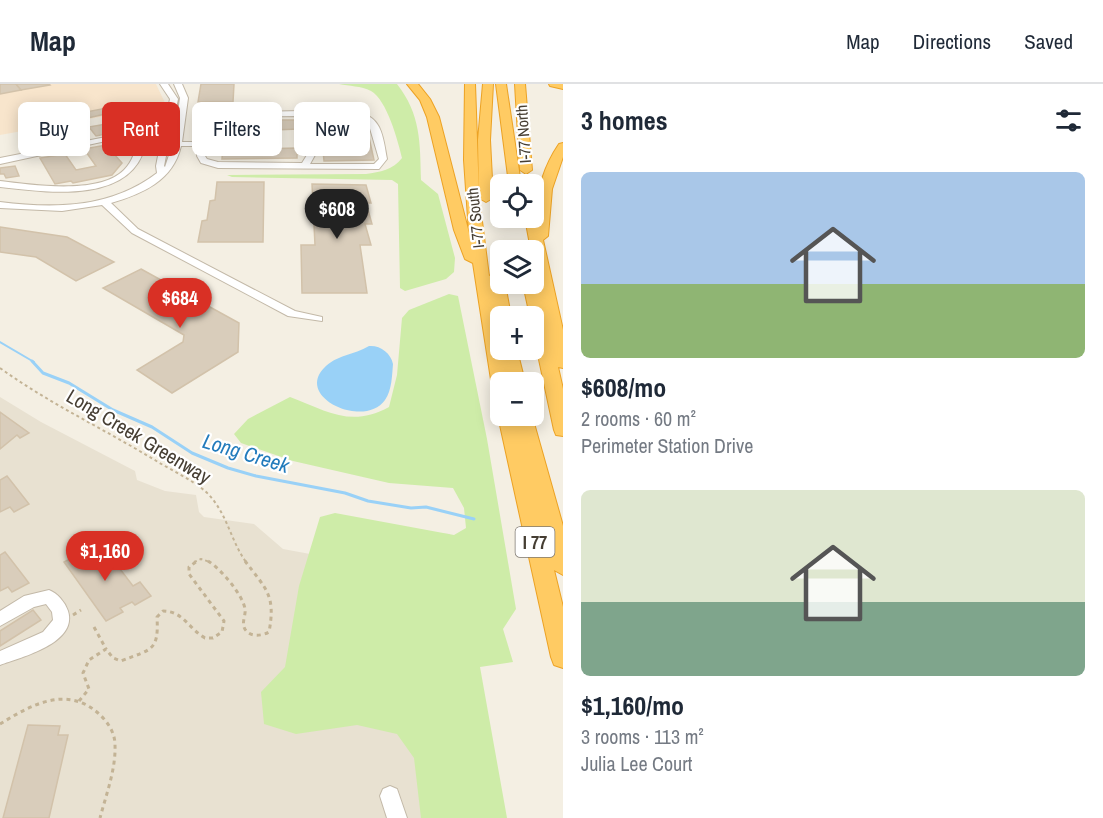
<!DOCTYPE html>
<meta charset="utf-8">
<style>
body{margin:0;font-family:"Archivo Narrow",sans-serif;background:#f2f2f3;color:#1f2937;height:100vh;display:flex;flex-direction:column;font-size:22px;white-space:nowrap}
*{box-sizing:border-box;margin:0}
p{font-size:20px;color:#747a83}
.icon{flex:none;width:33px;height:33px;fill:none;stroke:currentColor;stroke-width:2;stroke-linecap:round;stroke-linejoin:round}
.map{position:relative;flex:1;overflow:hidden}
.details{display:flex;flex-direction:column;background:#fff;width:540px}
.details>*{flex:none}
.guide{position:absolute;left:18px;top:18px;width:454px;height:54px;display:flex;gap:12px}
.controls{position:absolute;left:490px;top:90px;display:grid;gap:12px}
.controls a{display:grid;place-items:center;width:54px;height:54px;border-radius:9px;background:#fff;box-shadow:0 3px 15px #0003;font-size:30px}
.price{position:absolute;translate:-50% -51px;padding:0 14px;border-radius:21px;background:#d93025;color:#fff;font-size:20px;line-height:39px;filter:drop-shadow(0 2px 3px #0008)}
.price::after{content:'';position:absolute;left:50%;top:36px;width:18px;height:14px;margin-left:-9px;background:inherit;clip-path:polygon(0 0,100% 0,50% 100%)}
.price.selected{background:#222;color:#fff}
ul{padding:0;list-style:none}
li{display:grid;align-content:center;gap:12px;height:318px;padding:0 18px}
li span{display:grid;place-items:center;height:186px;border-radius:9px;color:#555}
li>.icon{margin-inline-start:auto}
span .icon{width:108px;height:108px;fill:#fffc;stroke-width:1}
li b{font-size:26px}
h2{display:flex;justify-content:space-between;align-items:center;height:72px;padding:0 18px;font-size:26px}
.pill{padding:0 21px;border-radius:9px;background:#fff;box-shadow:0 3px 15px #0003;font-size:21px;line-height:54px}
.pill.selected{background:#d93025;color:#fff}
header{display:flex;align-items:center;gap:36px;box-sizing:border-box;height:84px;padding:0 30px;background:#fff;border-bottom:2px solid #e0e1e3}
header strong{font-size:28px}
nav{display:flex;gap:33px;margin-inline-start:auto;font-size:21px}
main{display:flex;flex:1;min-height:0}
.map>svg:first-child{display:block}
</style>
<header>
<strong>Map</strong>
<nav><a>Map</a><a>Directions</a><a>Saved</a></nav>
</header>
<main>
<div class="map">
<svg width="563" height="734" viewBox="0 0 563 734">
<rect width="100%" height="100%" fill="#f4efe3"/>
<!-- residential -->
<polygon fill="#e8e1d1" points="0,313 41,338 135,387 137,396 165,407 196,411 199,428 204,433 254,440 283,465 359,479 388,444 450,450 501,734 0,734"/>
<!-- commercial -->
<polygon fill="#f8e5cc" points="0,0 156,0 166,21 0,51"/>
<!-- green -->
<g fill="#ceeca8">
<path d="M339,0H397C421,31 420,58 421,96L438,110L455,174L454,188L446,195L405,207L400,204L398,100L392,96L232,93L227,91L366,90C380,88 393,86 402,74C398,57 387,16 371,7C361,2 349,2 339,0Z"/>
<path d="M449,210L458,212L487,355L516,525L503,545L513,578L480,583L507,734H421L414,674L397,650L357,641L296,650L264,640L261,608L285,583L299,502L320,433L335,429L454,451L466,444L464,424L453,404L389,399L293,377L241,359L234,350L248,335L290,313C327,327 351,344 389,323L397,291L402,234L409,226Z"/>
</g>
<!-- water -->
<path fill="#99d1f7" d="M369,262C380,261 391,269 393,280C392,291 392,306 385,316C365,345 295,314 324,284C336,271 354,271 369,262Z"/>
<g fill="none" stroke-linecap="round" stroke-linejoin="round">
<!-- stream-far1 -->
<polyline stroke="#99d1f7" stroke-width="2" points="0,258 34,278"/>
<!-- stream -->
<polyline stroke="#99d1f7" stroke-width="3" points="32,277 43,289 69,299 113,326 152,343 192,369 228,384 256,392 345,409 368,417 411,424 426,423 474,435"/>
</g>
<!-- building -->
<g fill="#d9cdbb" stroke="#d2c2aa" stroke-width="1.5">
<polygon points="0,0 16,0 21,6 0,10"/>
<polygon points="16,0 49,0 50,1 21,6"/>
<polygon points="201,0 234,0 233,18 198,18"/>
<polygon points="117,22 119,27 92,33 33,45 29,39"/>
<polygon points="323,35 365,35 374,76 324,77 323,66 348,67 346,46 324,44"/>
<polygon points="129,36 136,44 96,52 89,43"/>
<polygon points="225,36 297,36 298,45 246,47 245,63 250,65 297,64 297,74 222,75"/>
<polygon points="82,45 89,54 29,66 23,57"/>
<polygon points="106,61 122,79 112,91 73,99 71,97 55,100 40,74 65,70 76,86 96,82 84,65"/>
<polygon points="15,82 19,92 6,94 4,90 0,90 0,84"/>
<polygon points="217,98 264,98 263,158 198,158 202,137 207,136 210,117 215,116"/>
<polygon points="312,100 366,101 371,119 366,119 372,140 365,140 371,161 360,161 367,209 302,209 301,161 315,161"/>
<polygon points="0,143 67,153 114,178 76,197 36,173 0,168"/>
<polygon points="141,185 239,239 238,268 172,309 137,286 183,258 184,251 103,204"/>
<polygon points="0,328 29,349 20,354 17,351 0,365"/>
<polygon points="7,392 29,420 14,428 10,423 0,428 0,396"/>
<polygon points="100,459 133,502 140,498 151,512 135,521 132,518 120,524 123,528 106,537 64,478"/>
<polygon points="5,468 29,499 12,508 8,503 0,507 0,471"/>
<polygon points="33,526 41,536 0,562 0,547"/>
<polygon points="28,641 60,642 58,651 68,651 49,734 3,734"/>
</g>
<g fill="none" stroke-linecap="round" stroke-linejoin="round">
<defs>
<g id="minor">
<path d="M160,0H168L178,15L169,58H174L180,14L174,0H182L188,14L182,58H199L202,31L206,29L302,27L301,22L305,20L309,22L310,27C331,27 367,20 379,43C384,53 385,65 387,75L379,85L218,84L201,79L197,72L198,62H181C173,97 142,110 111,119L138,145L295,227L322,233V237L288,232L132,149L102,121L62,127L0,124V118C56,125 111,124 157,89L156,82L160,62H145C131,121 45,108 0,103V97C33,101 99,111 124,86C133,77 135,67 137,57H106L0,80V74L106,53L138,52L142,37L146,35L150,37L146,58H161L170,15ZM353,31L369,41L379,75L374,80H310L315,71L310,32ZM302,32L307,71L302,79L218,78L207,75L205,72L210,33ZM168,62H172L165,83L164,82Z"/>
<path d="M49,506C57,509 65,518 68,527C78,559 22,573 0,581V567L43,548L53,536L52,528L46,520L34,523L0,542V527L24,512Z"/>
<polygon points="390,702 397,705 407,734 387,734 380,712 383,705"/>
</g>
<g id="highway">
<polygon points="407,0 418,0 430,15 439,33 469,149 464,76 465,0 475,0 479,112 478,56 483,0 493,0 490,56 493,114 486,118 479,114 489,192 496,189 501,191 501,200 505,200 511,232 501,232 501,236 497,234 501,266 517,266 525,298 501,298 501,308 495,306 492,302 473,179 465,175 454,146 427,33 420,16"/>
<polygon points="496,0 506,0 521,100 509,100"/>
<polygon points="515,0 525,0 532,86 526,90 520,86"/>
<polygon points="549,0 563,0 563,5 550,2"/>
<path d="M563,59V73L552,105L548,152L543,156L563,246V284L558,283L563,305V352L556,351L554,346L534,252V232H530L523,200H534V196L536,197L534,166H531L525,134H534L535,131C538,104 544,82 559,60Z"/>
<polygon points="500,328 501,332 532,332 563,442 563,491 554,486 563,523 563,584 554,581 551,573 498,332"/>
</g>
</defs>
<!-- minor casing -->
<use href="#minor" stroke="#c3b9a8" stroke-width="2"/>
<!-- highway casing -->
<use href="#highway" stroke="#eca224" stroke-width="2"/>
<!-- path-far1 -->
<g stroke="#c3b395" stroke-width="2" stroke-dasharray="3 3" stroke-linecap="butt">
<path d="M0,284C50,320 106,346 158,378C173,387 192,396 205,407C227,427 230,456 246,478"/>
<polyline points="194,478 201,475 210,478"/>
</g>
<!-- path -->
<g stroke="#c3b395" stroke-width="3" stroke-dasharray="4 4" stroke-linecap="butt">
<path d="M208,477C220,484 243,511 245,525C246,530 242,538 244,543C248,554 262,552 269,548C276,511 266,505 245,477"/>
<polyline points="73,531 81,526"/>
<polyline points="94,543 106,565"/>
<path d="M79,617L89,605L83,589L89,576L106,565L113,574L121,577C151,565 159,568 157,533L163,527C183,527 189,545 205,554H213L222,548L224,537L189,490V483L197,477"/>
<path d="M0,640C31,621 66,601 98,629C107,637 115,648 115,661C116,685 106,711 100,734"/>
</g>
<!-- minor -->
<use href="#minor" fill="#fff" fill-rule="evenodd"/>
<!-- highway -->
<use href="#highway" fill="#ffcb63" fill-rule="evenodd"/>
</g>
<g text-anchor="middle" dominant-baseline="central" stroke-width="4.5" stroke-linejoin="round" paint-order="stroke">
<!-- far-street labels -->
<g font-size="16" fill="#463e33" stroke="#fff">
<text transform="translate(523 50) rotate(-94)">I-77 North</text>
<text transform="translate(475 134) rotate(-96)">I-77 South</text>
</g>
<!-- shield labels -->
<rect fill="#fff" stroke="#7e7870" stroke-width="1.5" x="515.5" y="443" width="39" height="30" rx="4.5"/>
<g font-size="18" font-weight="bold" fill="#463e33">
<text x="535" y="458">I 77</text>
</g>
<!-- street labels -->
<g font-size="20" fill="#463e33" stroke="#fff">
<text transform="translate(139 352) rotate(31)">Long Creek Greenway</text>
</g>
<!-- water labels -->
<g font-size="21" font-style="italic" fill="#227bbc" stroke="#fff">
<text transform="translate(246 369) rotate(17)">Long Creek</text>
</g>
</g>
</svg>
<div class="controls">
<a><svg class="icon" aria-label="locate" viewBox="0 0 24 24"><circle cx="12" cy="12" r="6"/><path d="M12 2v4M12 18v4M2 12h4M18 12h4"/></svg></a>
<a><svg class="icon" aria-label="layers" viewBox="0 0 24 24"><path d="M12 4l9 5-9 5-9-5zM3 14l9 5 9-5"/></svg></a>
<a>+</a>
<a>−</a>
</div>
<b class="price selected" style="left:337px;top:156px">$608</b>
<b class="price" style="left:180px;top:245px">$684</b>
<b class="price" style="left:105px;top:498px">$1,160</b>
<div class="guide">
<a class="pill">Buy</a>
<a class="pill selected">Rent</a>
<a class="pill">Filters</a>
<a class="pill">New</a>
</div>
</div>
<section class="details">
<h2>3 homes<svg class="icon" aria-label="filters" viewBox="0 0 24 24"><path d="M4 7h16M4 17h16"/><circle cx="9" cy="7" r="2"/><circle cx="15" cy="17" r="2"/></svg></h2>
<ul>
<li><span style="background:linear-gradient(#a9c7e8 60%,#8fb573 0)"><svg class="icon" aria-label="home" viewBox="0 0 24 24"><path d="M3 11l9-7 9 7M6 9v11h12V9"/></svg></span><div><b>$608/mo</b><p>2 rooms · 60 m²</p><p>Perimeter Station Drive</p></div></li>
<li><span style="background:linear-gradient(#dfe7d0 60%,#7fa58c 0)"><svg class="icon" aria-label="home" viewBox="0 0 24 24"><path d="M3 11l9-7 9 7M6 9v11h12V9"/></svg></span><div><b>$1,160/mo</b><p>3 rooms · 113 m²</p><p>Julia Lee Court</p></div></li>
</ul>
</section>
</main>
